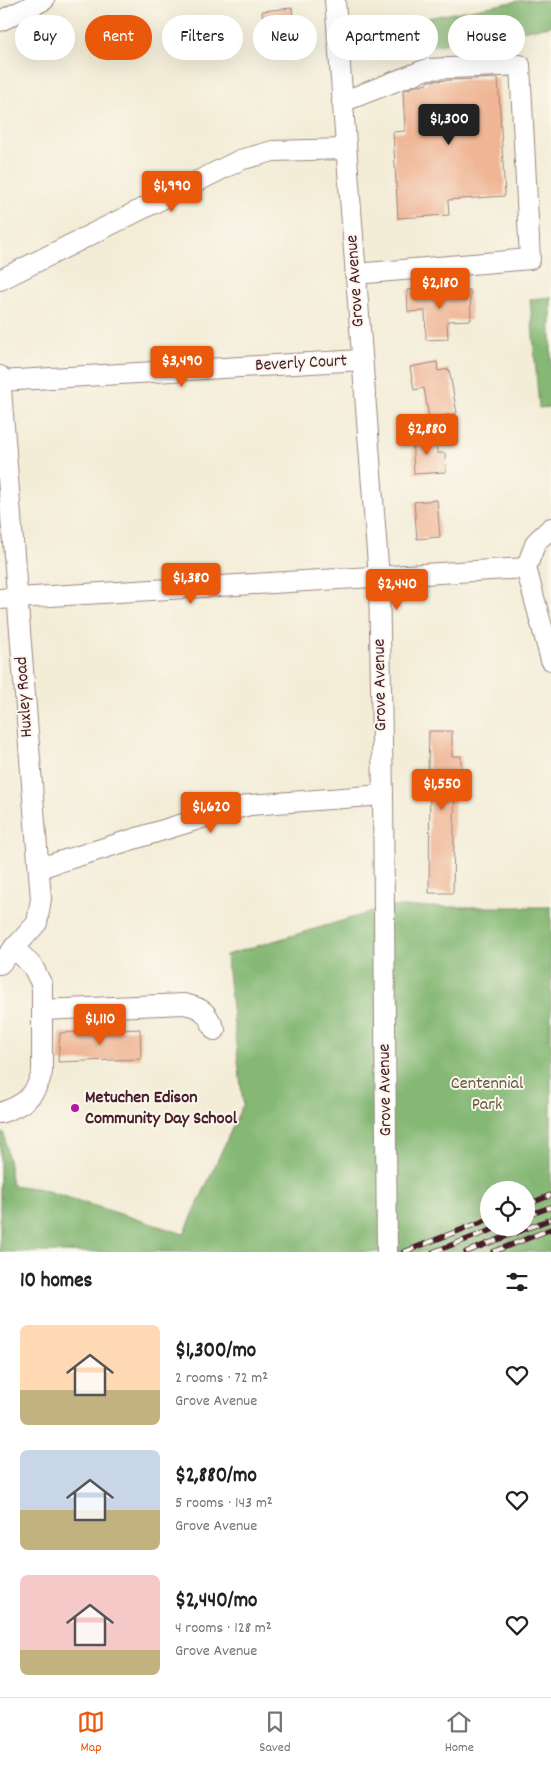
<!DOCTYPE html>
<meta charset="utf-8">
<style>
body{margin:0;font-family:Dekko,sans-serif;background:#f6f6f6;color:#202124;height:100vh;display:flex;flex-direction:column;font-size:19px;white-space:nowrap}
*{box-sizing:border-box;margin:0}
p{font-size:16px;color:#757577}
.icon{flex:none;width:28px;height:28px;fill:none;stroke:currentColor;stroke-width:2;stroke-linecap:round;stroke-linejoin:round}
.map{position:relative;height:1252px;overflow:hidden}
.sheet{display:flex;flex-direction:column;background:#fff;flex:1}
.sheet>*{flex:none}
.hud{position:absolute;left:15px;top:15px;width:521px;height:45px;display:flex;gap:10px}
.fabs{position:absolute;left:480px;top:1181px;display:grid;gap:10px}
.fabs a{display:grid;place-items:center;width:55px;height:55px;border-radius:50%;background:#fff;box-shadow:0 5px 20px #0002;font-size:25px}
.price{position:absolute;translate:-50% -42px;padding:0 11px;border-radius:5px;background:#ea580c;color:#fff;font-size:16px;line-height:32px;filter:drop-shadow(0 1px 2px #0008)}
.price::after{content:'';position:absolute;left:50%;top:30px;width:15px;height:11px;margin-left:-8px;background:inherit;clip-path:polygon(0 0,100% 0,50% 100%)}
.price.current{background:#222;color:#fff}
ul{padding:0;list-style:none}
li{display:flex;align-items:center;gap:15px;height:125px;padding:0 20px}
li span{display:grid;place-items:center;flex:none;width:140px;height:100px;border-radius:8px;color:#555}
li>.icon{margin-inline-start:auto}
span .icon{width:60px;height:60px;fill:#fffc;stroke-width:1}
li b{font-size:21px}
h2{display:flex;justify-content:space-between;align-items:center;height:60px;padding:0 20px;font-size:21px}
.pill{padding:0 18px;border-radius:22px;background:#fff;box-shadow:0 5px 20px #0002;font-size:18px;line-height:45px}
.pill.current{background:#ea580c;color:#fff}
.tabs{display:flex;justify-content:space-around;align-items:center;height:70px;border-top:1px solid #e0e0e0;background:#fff;font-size:14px;color:#757577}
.tabs a{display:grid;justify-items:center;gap:2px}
.tabs .current{color:#ea580c}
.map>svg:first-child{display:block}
</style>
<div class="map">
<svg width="551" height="1252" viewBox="0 0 551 1252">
<rect width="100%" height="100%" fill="#fbf7ec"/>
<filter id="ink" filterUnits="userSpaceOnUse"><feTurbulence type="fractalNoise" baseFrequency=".02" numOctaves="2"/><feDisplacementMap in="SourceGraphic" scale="10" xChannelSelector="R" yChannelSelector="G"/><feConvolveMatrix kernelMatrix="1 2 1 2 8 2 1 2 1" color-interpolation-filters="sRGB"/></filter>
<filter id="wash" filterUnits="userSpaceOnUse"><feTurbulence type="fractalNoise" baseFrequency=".0096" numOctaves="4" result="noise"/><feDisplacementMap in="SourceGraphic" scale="20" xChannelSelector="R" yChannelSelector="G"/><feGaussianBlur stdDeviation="1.12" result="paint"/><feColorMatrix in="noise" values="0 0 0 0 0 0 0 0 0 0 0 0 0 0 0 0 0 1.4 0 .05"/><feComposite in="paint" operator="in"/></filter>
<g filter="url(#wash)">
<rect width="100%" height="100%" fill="#f3edd7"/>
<!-- forest -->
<g fill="#85b874" stroke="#686c50" fill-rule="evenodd">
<polygon points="524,0 551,0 551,26 419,48 416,20"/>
<polygon points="551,297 551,407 539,408 530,299"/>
<path d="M389,907H551V1252H0V1134L4,1133L12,1185L41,1189L184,1234L243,1104L226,955ZM489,1190H526V1228H489Z"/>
</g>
<g id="blocks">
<!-- building -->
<g fill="#efb595">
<polygon points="292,8 295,37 265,40 262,11"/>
<polygon points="498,78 505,196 448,200 449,215 398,218 393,132 405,131 403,91 418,85 427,84 427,82 429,81"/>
<polygon points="423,289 423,292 470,290 471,320 447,321 448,339 426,340 425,311 408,312 407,290"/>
<polygon points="437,362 438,371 449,369 457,413 429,418 424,388 414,390 410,367"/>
<polygon points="436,435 437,453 445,453 446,472 414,474 412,436"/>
<polygon points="437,500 440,537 417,539 414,502"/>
<polygon points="429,731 452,731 452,756 461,756 461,769 455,769 453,893 429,893 430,769 428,769"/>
<polygon points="140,1029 141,1059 58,1062 60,1033"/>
</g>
</g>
</g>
<g filter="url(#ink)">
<use href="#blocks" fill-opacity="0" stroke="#9e8681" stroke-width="1"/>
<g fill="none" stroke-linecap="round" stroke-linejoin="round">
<defs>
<g id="minor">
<polyline points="335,0 379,578 383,795 387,1252"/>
<polyline points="0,21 44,0"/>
<polyline points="342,102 427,69 520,65 530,259 355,274"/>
<polyline points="0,280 240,160 273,151 346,149"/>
<polyline points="0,376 41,899 37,923 0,964"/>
<polyline points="0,381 362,360"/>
<polyline points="526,568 536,542 551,528"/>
<polyline points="0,599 526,568 551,660"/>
<polyline points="39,868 222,812 250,805 383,795"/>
<path d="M42,1010L184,1004C204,1008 206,1012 215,1030"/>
<path d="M0,1113C23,1106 36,1096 42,1072V985L33,967L14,947"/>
</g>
</defs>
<!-- minor casing -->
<use href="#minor" stroke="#9e8681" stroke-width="22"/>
<!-- minor -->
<use href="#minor" stroke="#fff" stroke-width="20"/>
<defs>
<g id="rail">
<polyline points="526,1205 551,1195"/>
<polyline points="526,1216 551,1207"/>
<polyline points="404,1252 489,1219"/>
<polyline points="433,1252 497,1228"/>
<polyline points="466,1252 551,1219"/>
<polyline points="493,1252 551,1229"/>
</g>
</defs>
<!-- rail casing -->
<use href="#rail" stroke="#4a1f2b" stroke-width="5.5"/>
<!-- rail -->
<use href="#rail" stroke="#fbf7ec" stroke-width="4" stroke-dasharray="11" stroke-linecap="butt"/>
</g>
</g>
<!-- markers -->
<circle fill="#b5179e" stroke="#fbf7ec" stroke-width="2" cx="75" cy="1108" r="5"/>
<g text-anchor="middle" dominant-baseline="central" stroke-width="4" stroke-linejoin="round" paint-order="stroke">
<!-- street labels -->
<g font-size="18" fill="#4a1f2b" stroke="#fbf7ec">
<text transform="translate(356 281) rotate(-94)">Grove Avenue</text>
<text transform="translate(301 364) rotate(-3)">Beverly Court</text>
<text transform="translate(381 685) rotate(-91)">Grove Avenue</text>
<text transform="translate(25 697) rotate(-94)">Huxley Road</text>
<text transform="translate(386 1090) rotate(-91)">Grove Avenue</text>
</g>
<!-- park labels -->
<g font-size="18" fill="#665647" stroke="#fbf7ec">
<text x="487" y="1084">Centennial<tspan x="487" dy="21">Park</tspan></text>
</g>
<!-- poi labels -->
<g font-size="18" font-weight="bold" fill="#4a1f2b" stroke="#fbf7ec" text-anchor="start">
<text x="85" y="1098">Metuchen Edison<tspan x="85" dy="21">Community Day School</tspan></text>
</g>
</g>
</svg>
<div class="fabs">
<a><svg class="icon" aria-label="locate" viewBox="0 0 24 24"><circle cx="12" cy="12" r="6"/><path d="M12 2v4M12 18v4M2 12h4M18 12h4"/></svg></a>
</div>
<b class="price current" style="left:449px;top:146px">$1,300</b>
<b class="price" style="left:172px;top:213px">$1,990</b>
<b class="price" style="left:440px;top:310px">$2,180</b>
<b class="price" style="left:182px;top:388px">$3,490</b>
<b class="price" style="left:427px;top:456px">$2,880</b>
<b class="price" style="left:191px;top:605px">$1,380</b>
<b class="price" style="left:397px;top:611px">$2,440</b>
<b class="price" style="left:442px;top:811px">$1,550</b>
<b class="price" style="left:211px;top:834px">$1,620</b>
<b class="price" style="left:100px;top:1046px">$1,110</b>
<div class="hud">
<a class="pill">Buy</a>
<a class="pill current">Rent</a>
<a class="pill">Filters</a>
<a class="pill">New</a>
<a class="pill">Apartment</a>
<a class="pill">House</a>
</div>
</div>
<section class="sheet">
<h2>10 homes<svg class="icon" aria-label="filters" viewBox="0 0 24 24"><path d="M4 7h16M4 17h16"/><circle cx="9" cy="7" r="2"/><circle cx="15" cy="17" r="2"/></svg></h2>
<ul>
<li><span style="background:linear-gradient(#ffd9b3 65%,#c2b280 0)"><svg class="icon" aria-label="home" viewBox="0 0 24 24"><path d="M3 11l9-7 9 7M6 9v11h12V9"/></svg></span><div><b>$1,300/mo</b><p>2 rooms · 72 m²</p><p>Grove Avenue</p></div><svg class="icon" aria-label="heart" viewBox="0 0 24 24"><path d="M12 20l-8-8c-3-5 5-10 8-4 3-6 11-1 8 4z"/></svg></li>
<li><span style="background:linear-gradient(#c9d6e8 60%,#c2b280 0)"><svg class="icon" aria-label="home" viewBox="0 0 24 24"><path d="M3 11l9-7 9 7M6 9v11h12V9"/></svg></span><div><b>$2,880/mo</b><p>5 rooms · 143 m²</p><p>Grove Avenue</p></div><svg class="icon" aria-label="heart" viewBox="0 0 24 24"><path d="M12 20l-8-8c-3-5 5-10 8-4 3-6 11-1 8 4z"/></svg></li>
<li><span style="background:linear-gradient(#f6c9c9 75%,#c2b280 0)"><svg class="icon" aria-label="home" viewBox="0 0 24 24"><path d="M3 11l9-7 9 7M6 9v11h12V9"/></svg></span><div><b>$2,440/mo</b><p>4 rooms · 128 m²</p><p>Grove Avenue</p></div><svg class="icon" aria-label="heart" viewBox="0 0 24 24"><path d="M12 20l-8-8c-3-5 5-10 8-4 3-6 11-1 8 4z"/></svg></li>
</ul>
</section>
<nav class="tabs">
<a class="current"><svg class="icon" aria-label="map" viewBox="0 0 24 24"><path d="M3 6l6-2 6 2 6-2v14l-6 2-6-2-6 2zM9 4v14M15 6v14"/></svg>Map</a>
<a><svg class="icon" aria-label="saved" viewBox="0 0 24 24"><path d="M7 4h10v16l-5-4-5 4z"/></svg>Saved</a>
<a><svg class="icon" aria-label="home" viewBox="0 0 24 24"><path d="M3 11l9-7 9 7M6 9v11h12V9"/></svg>Home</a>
</nav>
